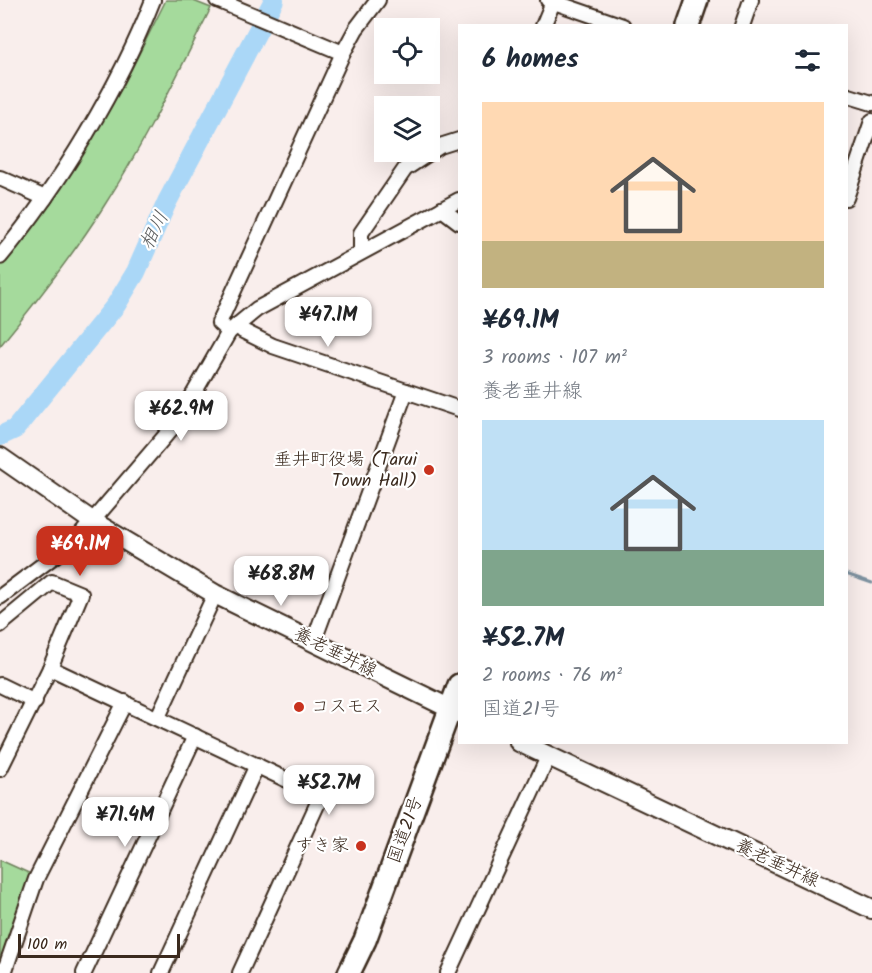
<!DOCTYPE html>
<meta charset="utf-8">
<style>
body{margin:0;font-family:Kalam,"Klee One",sans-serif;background:#f6f6f7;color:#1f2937;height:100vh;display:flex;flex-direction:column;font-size:22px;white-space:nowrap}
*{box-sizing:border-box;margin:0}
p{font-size:20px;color:#747a83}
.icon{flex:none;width:33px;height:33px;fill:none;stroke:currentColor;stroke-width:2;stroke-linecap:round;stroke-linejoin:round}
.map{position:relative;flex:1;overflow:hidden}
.sheet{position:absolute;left:458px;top:24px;width:390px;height:720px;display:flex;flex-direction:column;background:#fff;border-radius:0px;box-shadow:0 6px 24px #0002}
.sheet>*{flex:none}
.fabs{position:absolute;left:374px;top:18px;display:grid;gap:12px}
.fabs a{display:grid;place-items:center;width:66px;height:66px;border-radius:0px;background:#fff;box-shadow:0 6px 24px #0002;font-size:30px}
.scale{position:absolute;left:18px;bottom:15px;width:162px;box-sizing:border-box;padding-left:6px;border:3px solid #3b2a1e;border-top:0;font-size:16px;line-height:21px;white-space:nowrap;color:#3b2a1e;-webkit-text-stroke:4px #fff;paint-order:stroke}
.price{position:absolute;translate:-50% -51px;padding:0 14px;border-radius:12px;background:#fff;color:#222;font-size:20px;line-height:39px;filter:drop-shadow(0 2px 3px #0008)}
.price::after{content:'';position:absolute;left:50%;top:36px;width:18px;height:14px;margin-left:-9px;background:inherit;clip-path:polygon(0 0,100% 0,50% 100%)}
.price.selected{background:#c8321e;color:#fff}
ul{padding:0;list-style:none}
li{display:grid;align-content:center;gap:12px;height:318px;padding:0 24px}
li span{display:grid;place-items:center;height:186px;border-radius:0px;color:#555}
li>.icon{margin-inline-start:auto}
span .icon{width:108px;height:108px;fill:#fffc;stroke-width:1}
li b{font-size:26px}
h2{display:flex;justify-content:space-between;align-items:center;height:72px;padding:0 24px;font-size:26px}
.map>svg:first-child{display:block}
</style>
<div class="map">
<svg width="872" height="973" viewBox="0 0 872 973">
<rect width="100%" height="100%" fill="#f9eeec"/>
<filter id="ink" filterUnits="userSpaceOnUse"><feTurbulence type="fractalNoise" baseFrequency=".0167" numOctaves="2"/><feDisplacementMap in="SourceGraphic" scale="12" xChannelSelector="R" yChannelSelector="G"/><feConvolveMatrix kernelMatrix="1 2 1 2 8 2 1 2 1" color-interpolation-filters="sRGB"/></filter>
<g filter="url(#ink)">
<!-- green -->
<g fill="#a5da9c" stroke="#70825d" stroke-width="1.5">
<path d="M166,0H191L211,8C177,75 145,143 104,206C73,255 37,301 0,346V266L48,207L122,88Z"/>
<polygon points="0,860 33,875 0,969"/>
</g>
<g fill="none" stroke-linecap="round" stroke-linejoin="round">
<!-- stream -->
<polyline stroke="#7e92a0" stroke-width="3" points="846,574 872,583"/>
<!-- river -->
<polyline stroke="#aad7f7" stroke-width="20" points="0,436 15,429 116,305 136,272 167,202 274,0"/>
<defs>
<g id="minor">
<polyline points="217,0 343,53"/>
<polyline points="548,0 623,26"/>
<polyline points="543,26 553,2"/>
<polyline points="742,26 751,0"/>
<polyline points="846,95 872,103"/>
<polyline points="0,178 45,198"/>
<polyline points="846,198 872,121"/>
<polyline points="442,209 459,222"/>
<polyline points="361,252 361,233 405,169 440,146 459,140"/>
<path d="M0,257C60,185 119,87 153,0"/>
<polyline points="237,325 243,331 273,346 459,409"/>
<polyline points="229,332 219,323 343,53 356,29 378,0"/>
<polyline points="0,597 77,539 178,421 229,332 257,309 459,200"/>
<polyline points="0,625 52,582 81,594 50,668"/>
<polyline points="313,643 406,391"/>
<polyline points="0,685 35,702"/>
<polyline points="158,717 215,594"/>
<polyline points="0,769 50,668 321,796 240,973"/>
<polyline points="4,973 36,879 125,702"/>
<polyline points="84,973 195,736"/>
<polyline points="161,973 257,765"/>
<polyline points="448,973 548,757"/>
</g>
<g id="major">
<polyline points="0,457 92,521 215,594 459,713"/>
<polyline points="519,742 872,909"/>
</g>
<g id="highway">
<polyline points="688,26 697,0"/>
<polyline points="349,973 365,940 459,685"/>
</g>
</defs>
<!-- minor casing -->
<use href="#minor" stroke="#3b2a1e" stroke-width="18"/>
<!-- major casing -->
<use href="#major" stroke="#3b2a1e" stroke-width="22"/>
<!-- highway casing -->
<use href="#highway" stroke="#3b2a1e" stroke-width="26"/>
<!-- minor -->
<use href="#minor" stroke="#fff" stroke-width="14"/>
<!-- major -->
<use href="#major" stroke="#fff" stroke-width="18"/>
<!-- highway -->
<use href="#highway" stroke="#fff" stroke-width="21"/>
</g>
</g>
<!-- markers -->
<g fill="#c8321e" stroke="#fff" stroke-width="2">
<circle cx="429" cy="470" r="6"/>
<circle cx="299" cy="707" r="6"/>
<circle cx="361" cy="846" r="6"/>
</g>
<g text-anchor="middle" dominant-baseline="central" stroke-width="4.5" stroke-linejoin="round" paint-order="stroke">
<!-- poi labels -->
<g font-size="18" fill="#3b2a1e" stroke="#fff" text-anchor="end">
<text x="417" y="460">垂井町役場 (Tarui<tspan x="417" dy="21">Town Hall)</tspan></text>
<text x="311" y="707" text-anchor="start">コスモス</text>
<text x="349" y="846">すき家</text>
</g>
<!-- street labels -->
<g font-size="18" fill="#3b2a1e" stroke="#fff">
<text transform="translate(335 653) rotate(26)">養老垂井線</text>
<text transform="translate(406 830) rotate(-70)">国道21号</text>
<text transform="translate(777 864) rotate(25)">養老垂井線</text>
</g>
<!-- water labels -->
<g font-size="20" font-style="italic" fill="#5c5e5f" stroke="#fff">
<text transform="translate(155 231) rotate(-63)">相川</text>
</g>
</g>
</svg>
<div class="fabs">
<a><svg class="icon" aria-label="locate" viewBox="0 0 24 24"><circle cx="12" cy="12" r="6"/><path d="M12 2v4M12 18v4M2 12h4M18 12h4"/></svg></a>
<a><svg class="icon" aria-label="layers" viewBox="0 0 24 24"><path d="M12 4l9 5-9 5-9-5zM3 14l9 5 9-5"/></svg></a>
</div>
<div class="scale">100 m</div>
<b class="price" style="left:328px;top:348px">¥47.1M</b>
<b class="price" style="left:181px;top:442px">¥62.9M</b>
<b class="price selected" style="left:80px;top:577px">¥69.1M</b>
<b class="price" style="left:281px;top:607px">¥68.8M</b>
<b class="price" style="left:329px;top:816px">¥52.7M</b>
<b class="price" style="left:125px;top:848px">¥71.4M</b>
<section class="sheet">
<h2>6 homes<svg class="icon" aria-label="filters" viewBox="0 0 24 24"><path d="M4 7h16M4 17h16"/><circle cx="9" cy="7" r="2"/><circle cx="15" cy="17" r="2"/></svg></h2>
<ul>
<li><span style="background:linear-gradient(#ffd9b3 75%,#c2b280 0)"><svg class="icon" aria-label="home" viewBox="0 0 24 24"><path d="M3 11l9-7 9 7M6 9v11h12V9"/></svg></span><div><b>¥69.1M</b><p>3 rooms · 107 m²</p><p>養老垂井線</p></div></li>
<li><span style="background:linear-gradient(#bfe0f5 70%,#7fa58c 0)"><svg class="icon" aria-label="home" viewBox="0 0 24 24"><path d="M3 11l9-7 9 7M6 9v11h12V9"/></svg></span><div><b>¥52.7M</b><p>2 rooms · 76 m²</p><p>国道21号</p></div></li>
</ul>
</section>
</div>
